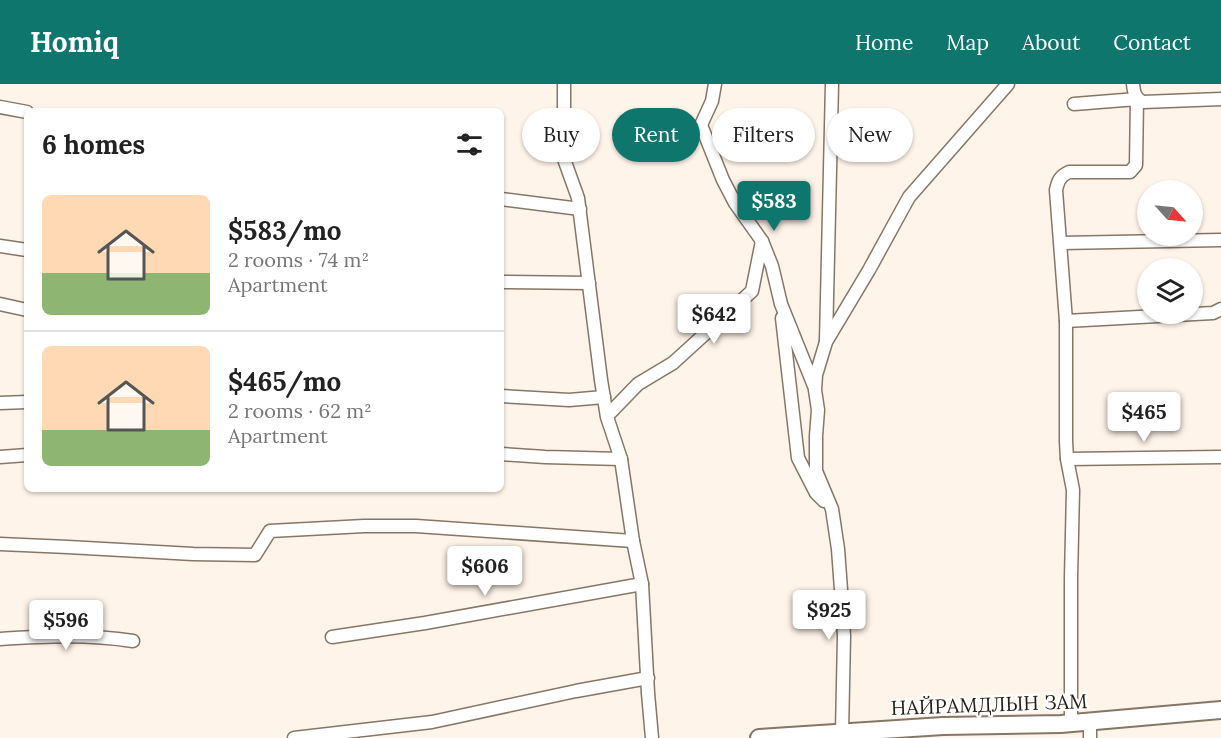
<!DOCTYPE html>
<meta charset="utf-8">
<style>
body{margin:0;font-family:Lora,serif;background:#f2f2f2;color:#222;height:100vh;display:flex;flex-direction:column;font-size:22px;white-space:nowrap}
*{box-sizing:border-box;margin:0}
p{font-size:20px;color:#767676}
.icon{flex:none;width:33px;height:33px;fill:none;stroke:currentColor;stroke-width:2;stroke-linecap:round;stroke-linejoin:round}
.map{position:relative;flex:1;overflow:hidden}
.side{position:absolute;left:24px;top:24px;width:480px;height:384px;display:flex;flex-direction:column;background:#fff;border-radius:9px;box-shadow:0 2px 4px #0004}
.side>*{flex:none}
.top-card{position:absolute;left:522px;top:24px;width:570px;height:54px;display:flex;gap:12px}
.needle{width:39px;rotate:117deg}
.controls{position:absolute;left:1137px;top:96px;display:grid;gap:12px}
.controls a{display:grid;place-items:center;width:66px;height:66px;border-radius:50%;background:#fff;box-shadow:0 2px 4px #0004;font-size:30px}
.price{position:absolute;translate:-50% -51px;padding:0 14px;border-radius:6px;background:#fff;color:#222;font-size:20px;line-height:39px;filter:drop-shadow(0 2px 3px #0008)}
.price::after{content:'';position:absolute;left:50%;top:36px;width:18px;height:14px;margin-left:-9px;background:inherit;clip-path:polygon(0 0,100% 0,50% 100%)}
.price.active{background:#0f766e;color:#fff}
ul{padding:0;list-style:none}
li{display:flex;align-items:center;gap:18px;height:150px;padding:0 18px}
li+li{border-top:2px solid #e0e0e0}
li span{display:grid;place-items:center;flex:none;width:168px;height:120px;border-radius:9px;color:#555}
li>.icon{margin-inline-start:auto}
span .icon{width:72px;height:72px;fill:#fffc;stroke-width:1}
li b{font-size:26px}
h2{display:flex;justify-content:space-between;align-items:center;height:72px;padding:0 18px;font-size:26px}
.chip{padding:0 21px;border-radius:27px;background:#fff;box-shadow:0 2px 4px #0004;font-size:21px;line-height:54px}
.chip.active{background:#0f766e;color:#fff}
header{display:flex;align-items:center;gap:36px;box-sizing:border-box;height:84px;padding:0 30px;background:#0f766e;color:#fff}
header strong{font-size:28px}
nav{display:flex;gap:33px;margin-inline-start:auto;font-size:21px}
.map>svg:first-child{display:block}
</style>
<header>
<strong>Homiq</strong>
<nav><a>Home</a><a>Map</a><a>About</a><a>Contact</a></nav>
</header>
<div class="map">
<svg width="1221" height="654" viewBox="0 0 1221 654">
<rect width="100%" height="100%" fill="#fff4e9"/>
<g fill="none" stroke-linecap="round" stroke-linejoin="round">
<defs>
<g id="minor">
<polyline points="564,0 564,75 578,114 601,296 607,333 621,375 633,457 642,500 648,609 652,654"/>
<polyline points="715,0 712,17 701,41 723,96 735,119 762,157 772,182 781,220 814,302"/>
<path d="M1133,0C1134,9 1135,14 1143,18L1221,15"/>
<polyline points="0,23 27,28"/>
<polyline points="501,115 580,125"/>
<polyline points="1061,159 1221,156"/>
<polyline points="0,162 27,166"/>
<polyline points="501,198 589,199"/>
<polyline points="0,220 27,226"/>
<polyline points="782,234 798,374 816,409 824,417"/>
<polyline points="1066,237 1213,229 1221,225"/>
<polyline points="826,257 832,0"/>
<polyline points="501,312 569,316 604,313"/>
<polyline points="0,319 27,318"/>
<polyline points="607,332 638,300 673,279 752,207 762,157"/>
<polyline points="501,370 545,373 621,375"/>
<polyline points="0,373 27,371"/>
<polyline points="1067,375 1221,373"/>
<polyline points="0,460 68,463 193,470 255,471 270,447 364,442 416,442 633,457"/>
<polyline points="332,553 425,539 642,500"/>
<path d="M0,555C46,552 88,550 133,557"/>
<polyline points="1090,637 1090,654"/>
<path d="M1071,639V494L1073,406L1067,375L1066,357V237L1056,106C1058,97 1060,92 1069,88H1130L1136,81L1137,15L1074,20"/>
<polyline points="842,648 844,552 842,519 838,465 832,425 816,387 816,352 818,326 815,306 816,291 826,258 869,186 909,113 1008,0"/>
<polyline points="294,654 432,638 576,607 648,594"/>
</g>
<polyline id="secondary" points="759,654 943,642 1061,640 1221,626"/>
</defs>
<!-- minor casing -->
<use href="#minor" stroke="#867666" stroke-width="15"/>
<!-- secondary casing -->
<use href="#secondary" stroke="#867666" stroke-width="20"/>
<!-- minor -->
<use href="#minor" stroke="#fff" stroke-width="12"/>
<!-- secondary -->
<use href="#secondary" stroke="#fff" stroke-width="16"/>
</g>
<g text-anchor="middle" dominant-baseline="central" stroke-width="4.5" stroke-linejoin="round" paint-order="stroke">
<!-- street labels -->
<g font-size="20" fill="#241e17" stroke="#fff">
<text transform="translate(989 620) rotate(-2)">НАЙРАМДЛЫН ЗАМ</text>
</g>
</g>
</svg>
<div class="controls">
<a><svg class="needle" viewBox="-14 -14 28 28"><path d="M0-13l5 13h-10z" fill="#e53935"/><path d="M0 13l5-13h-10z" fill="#767676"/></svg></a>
<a><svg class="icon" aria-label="layers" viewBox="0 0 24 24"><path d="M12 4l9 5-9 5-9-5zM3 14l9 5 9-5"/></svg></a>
</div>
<b class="price active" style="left:774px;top:148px">$583</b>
<b class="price" style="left:714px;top:261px">$642</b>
<b class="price" style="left:1144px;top:359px">$465</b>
<b class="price" style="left:485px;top:513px">$606</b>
<b class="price" style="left:829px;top:557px">$925</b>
<b class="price" style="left:66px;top:567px">$596</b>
<div class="top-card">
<a class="chip">Buy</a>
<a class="chip active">Rent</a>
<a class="chip">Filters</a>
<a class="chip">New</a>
</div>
<section class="side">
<h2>6 homes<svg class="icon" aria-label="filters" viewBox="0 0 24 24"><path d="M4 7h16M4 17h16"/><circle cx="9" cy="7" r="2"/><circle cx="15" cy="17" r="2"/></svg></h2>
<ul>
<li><span style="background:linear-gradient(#ffd9b3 65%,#8fb573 0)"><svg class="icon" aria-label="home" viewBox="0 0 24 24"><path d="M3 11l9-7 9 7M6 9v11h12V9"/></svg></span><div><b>$583/mo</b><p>2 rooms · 74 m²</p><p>Apartment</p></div></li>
<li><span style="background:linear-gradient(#ffd9b3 70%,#8fb573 0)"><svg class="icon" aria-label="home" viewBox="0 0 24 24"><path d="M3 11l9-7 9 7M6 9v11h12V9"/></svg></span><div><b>$465/mo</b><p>2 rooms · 62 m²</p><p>Apartment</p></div></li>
</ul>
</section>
</div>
